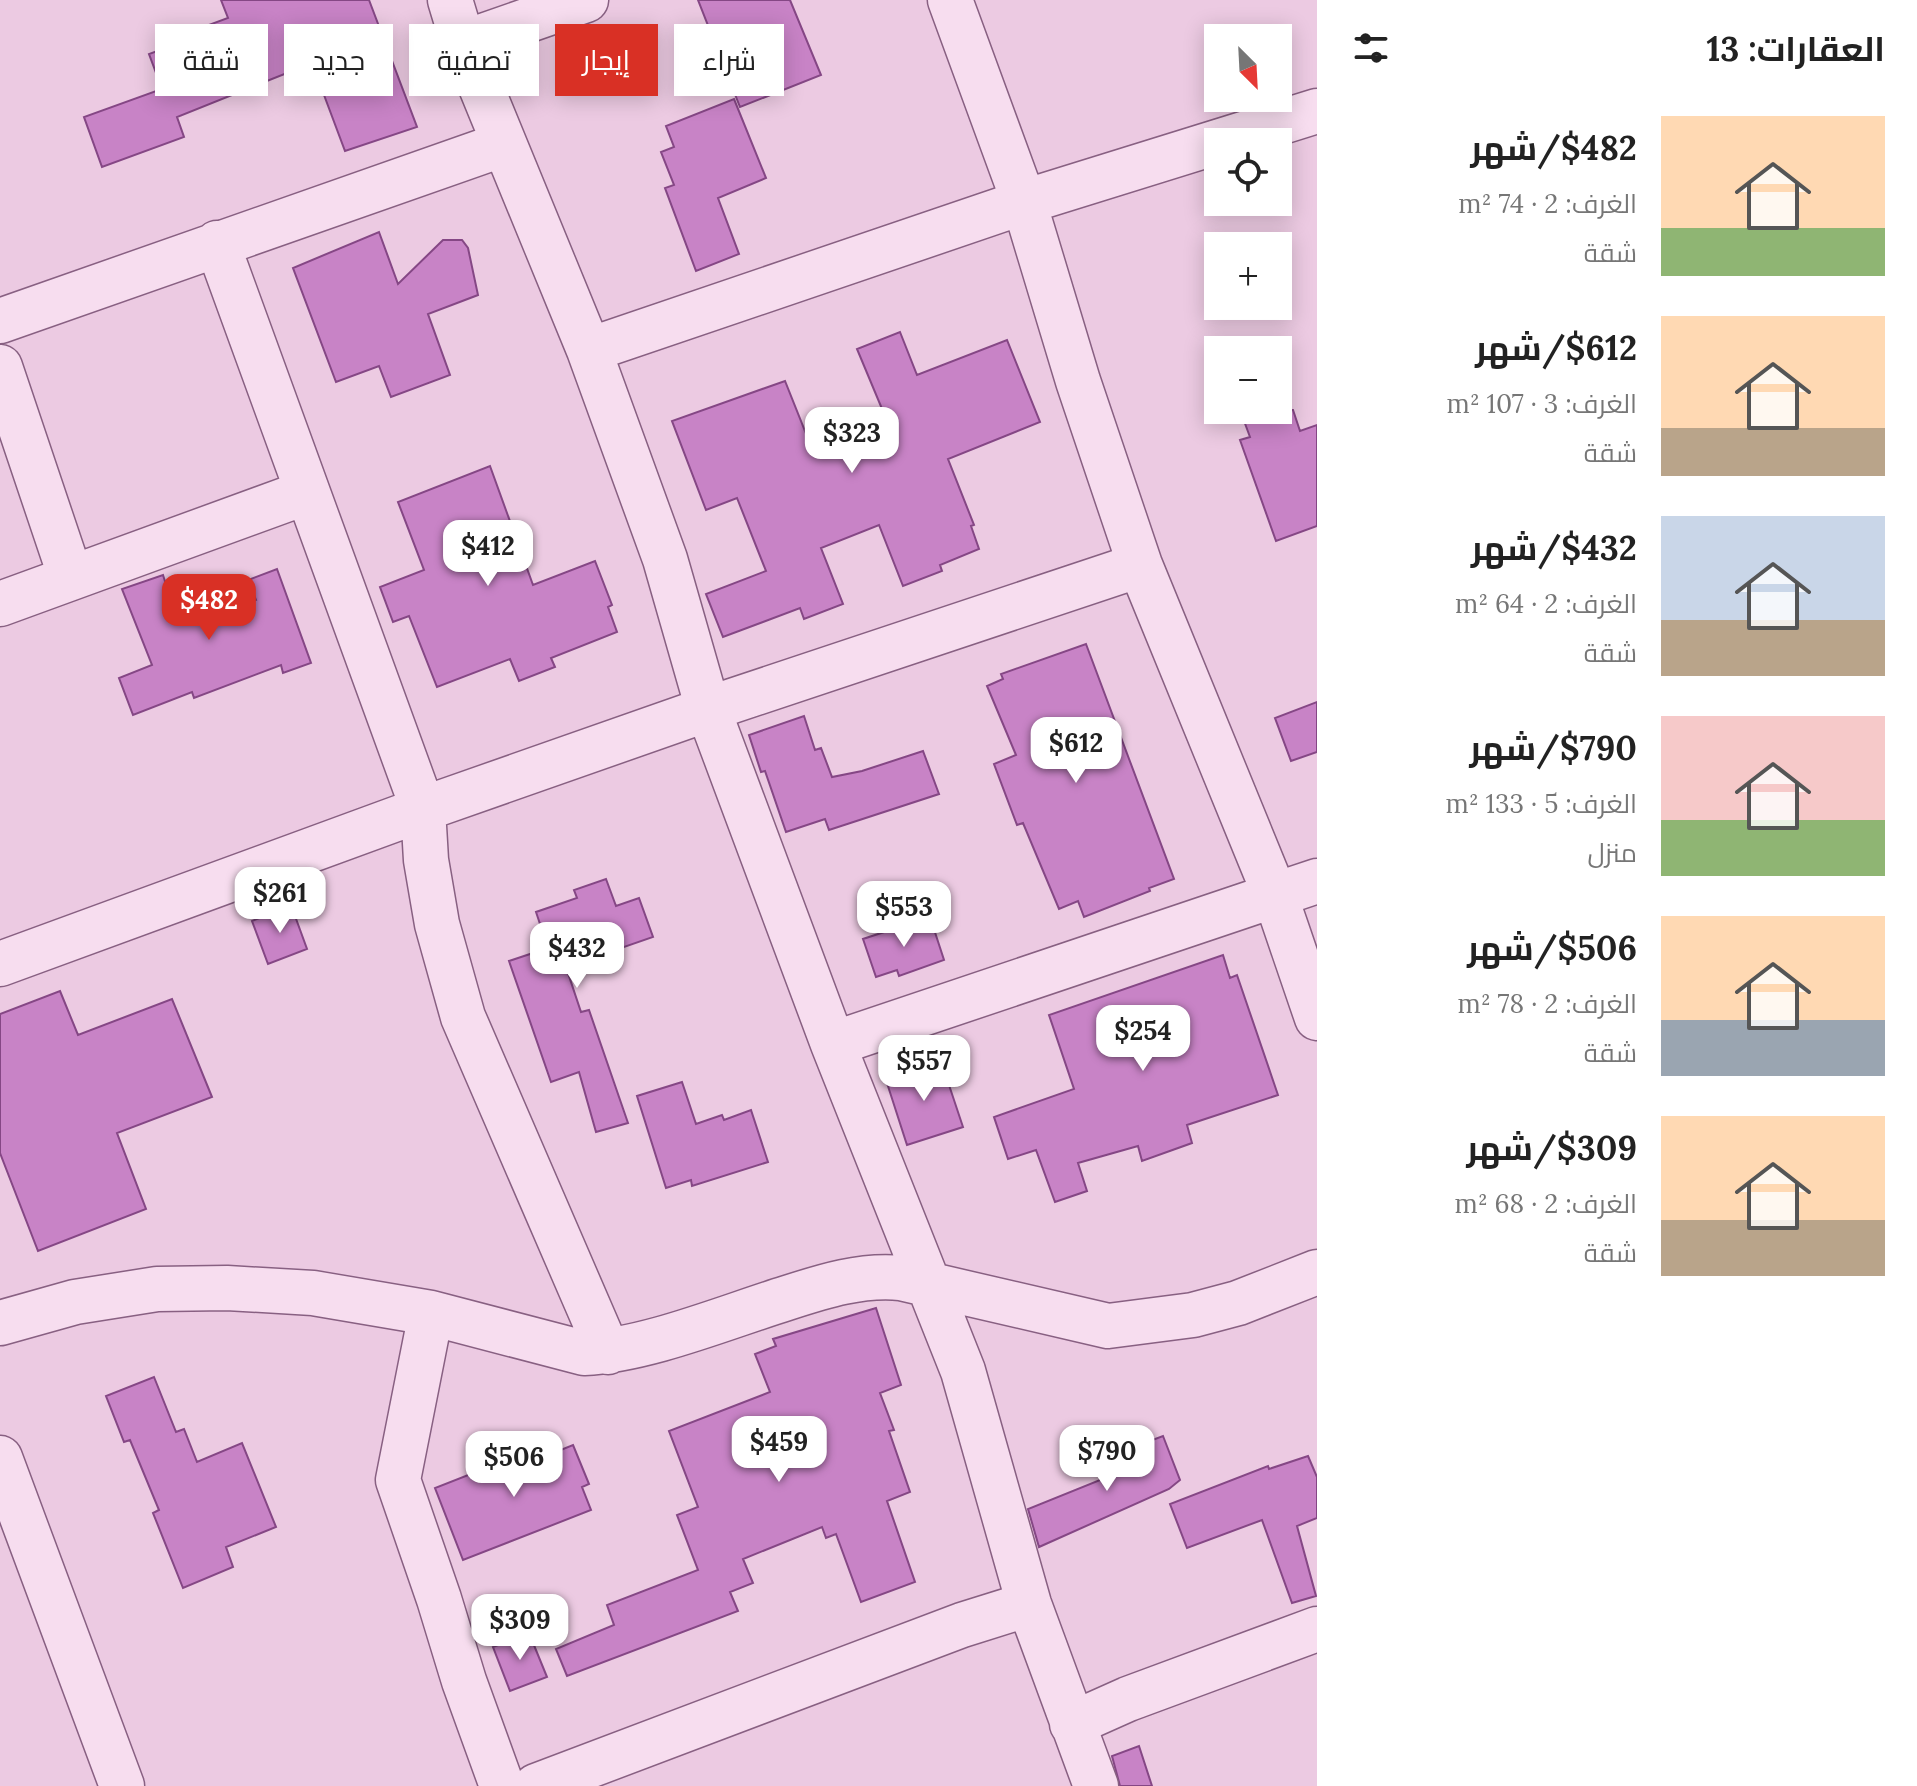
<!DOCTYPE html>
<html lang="ar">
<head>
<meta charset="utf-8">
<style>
	:root { --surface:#fff; --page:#f2f2f2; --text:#222; --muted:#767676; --accent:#d93025 }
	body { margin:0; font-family:Lora,Cairo,serif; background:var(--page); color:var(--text); direction:rtl; height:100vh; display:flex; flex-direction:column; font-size:30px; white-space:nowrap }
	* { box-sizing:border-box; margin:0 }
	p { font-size:26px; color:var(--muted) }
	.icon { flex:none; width:44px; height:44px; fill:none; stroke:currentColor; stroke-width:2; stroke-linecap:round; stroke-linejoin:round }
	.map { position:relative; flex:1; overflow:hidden; direction:ltr }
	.panel { display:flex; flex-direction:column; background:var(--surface); width:600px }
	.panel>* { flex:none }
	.top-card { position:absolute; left:24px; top:24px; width:760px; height:72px; direction:rtl; display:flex; gap:16px }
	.needle { width:52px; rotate:156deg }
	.fabs { position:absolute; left:1204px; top:24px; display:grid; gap:16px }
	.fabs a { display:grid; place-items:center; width:88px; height:88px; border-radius:0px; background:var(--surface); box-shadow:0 4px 20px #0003; font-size:40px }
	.price { position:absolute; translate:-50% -68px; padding:0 18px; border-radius:16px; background:#fff; color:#222; font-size:26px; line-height:52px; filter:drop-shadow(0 2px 4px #0008) }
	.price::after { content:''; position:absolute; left:50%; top:48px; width:24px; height:18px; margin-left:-12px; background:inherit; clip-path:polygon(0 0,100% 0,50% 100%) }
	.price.active { background:var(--accent); color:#fff }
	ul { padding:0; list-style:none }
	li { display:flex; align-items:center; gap:24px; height:200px; padding:0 32px }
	li span { display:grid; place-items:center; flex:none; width:224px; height:160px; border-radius:0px; color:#555 }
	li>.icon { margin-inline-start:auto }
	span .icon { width:96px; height:96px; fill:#fffc; stroke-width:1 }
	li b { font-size:34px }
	h2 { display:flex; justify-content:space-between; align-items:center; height:96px; padding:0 32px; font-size:34px }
	.pill { padding:0 28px; border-radius:0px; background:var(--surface); box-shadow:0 4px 20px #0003; font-size:28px; line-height:72px }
	.pill.active { background:var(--accent); color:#fff }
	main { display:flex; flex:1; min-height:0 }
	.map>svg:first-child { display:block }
	.building { fill:#c883c6; stroke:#854785; stroke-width:2 }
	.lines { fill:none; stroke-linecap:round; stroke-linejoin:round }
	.minor-casing { stroke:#886082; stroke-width:47 }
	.minor { stroke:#f7ddef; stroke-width:44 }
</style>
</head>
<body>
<main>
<section class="panel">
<h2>العقارات: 13<svg class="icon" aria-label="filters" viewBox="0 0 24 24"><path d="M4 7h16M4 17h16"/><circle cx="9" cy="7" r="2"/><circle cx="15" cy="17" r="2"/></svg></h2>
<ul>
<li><span style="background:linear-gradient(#ffd9b3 70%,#8fb573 0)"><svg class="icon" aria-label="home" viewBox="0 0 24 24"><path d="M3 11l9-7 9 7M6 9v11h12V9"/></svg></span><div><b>$482/شهر</b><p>الغرف: 2 · 74 m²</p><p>شقة</p></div></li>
<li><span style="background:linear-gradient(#ffd9b3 70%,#b9a48a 0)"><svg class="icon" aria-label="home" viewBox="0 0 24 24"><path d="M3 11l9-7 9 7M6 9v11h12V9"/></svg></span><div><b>$612/شهر</b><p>الغرف: 3 · 107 m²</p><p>شقة</p></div></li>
<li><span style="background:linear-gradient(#c9d6e8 65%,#b9a48a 0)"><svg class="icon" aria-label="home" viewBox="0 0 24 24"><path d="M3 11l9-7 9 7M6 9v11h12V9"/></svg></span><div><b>$432/شهر</b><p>الغرف: 2 · 64 m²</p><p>شقة</p></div></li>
<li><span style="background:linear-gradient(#f6c9c9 65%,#8fb573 0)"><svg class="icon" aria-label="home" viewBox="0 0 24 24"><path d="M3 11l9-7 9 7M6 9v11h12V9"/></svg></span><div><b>$790/شهر</b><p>الغرف: 5 · 133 m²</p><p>منزل</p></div></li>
<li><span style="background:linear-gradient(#ffd9b3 65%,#9aa5b1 0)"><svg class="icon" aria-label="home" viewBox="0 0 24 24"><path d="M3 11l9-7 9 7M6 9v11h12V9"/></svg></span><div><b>$506/شهر</b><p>الغرف: 2 · 78 m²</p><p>شقة</p></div></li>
<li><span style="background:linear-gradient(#ffd9b3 65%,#b9a48a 0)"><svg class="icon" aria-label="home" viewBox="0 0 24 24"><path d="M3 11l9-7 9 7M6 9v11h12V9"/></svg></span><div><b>$309/شهر</b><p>الغرف: 2 · 68 m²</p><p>شقة</p></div></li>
</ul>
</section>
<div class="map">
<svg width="1317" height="1786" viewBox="0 0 1317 1786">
	<rect width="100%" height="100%" fill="#eccae2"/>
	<path class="building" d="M221 0H369L417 127 345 151 312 63 177 117 184 137 102 167 84 117 162 89 149 54 209 32 206 26 228 18Z
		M698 0H790L821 75 740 107Z
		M734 99 766 178 718 198 739 254 696 271 665 188 674 185 661 152 674 147 666 126Z
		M379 232 398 284 443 240H462L468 248 478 295 428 314 450 375 391 397 379 366 336 382 293 268Z
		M900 332 917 375 1007 340 1040 422 948 459 974 525 971 526 979 549 940 565 942 571 903 586 879 525 821 548 843 604 804 619 800 608 723 637 706 594 766 571 737 498 706 510 672 421 785 381 807 436 809 435 813 444 885 416 857 349Z
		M1240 410H1293L1300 431 1317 425V526L1276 541 1240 440 1250 437Z
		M490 466 533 585 595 561 612 605 608 607 617 632 551 658 555 667 519 681 510 659 437 687 409 616 393 622 380 587 424 570 398 502Z
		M277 569 311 663 283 673 281 665 194 698 192 692 133 715 119 678 152 665 122 589 163 575 170 597 185 591 197 622 256 600 248 580Z
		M1086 644 1174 879 1149 888 1150 891 1084 917 1078 901 1059 909 1023 823 1017 825 994 764 1016 755 987 686 1003 679 1001 674Z
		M1317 702V752L1291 761 1275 718Z
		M804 716 815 750 821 748 832 777 862 771 923 751 939 794 829 830 825 819 786 832 765 771 761 772 749 735Z
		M606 879 616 906 639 898 653 937 566 967 581 1012 589 1010 628 1123 596 1132 579 1072 551 1082 509 961 548 948 536 912 577 898 574 890Z
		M291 905 307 949 268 964 252 921Z
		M930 917 944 960 899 976 897 970 876 977 863 939Z
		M1223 955 1230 978 1237 975 1278 1095 1187 1125 1192 1143 1142 1161 1138 1146 1078 1163 1087 1191 1055 1202 1036 1150 1008 1159 994 1117 1074 1089 1049 1015Z
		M60 991 78 1035 172 999 212 1097 117 1133 146 1209 38 1251 0 1153V1014Z
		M941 1061 963 1127 907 1145 886 1080Z
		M682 1082 696 1124 722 1115 724 1120 751 1110 768 1162 692 1186 691 1180 666 1188 637 1096Z
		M876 1308 901 1385 880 1393 894 1430 889 1431 910 1492 887 1501 915 1582 861 1602 836 1534 826 1538 822 1527 743 1559 753 1583 730 1592 738 1611 567 1676 556 1649 614 1625 607 1605 698 1570 677 1515 698 1507 669 1431 770 1392 755 1354 776 1346 773 1339Z
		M154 1377 176 1432 184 1429 197 1462 242 1443 276 1527 226 1547 233 1567 183 1588 153 1513 159 1510 130 1440 124 1442 106 1396Z
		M1163 1436 1180 1480 1169 1489 1039 1547 1028 1509 1130 1468 1123 1451Z
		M573 1445 589 1484 582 1487 591 1510 463 1560 435 1488 542 1446 546 1456Z
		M1308 1456 1317 1477V1518L1297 1526 1316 1596 1292 1603 1262 1520 1187 1548 1170 1504 1268 1466 1269 1469Z
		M529 1633 547 1677 510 1691 493 1647Z
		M1139 1746 1152 1786H1120L1112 1756Z"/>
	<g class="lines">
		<g class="minor-casing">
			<path id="minor" d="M450 0 463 43 589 350 665 559 708 709 833 1044 963 1371 1029 1604 1096 1786
				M950 0 1024 202 1078 381 1140 565 1275 895 1317 1018
				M463 43 586 0
				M217 243 423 809 426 860 437 924 463 1017 608 1352
				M0 321 504 144
				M589 350 1024 202 1317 111
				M0 367 71 578
				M0 604 307 492
				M0 964 423 809 708 709 1140 565
				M833 1044 1317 881
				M431 1313 398 1480 439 1599 464 1681 502 1786
				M0 1323 75 1302 157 1289 227 1288 313 1293 431 1313 584 1353C647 1350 726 1317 787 1298 824 1286 862 1274 901 1278L1108 1326 1193 1315 1238 1303 1317 1272
				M0 1458 122 1786
				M1072 1724 1128 1699 1317 1629
				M536 1786 962 1625 1029 1604"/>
		</g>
		<use href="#minor" class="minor"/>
	</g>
</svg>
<div class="fabs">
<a><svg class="needle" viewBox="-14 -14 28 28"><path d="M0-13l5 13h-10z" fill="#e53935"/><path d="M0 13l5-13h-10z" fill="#767676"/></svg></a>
<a><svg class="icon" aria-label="locate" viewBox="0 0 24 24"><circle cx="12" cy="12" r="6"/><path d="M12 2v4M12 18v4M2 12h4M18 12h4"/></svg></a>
<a>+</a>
<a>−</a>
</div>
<b class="price" style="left:852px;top:475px">$323</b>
<b class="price" style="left:488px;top:588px">$412</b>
<b class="price active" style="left:209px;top:642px">$482</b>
<b class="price" style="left:1076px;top:785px">$612</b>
<b class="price" style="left:280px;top:935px">$261</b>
<b class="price" style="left:904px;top:949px">$553</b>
<b class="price" style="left:577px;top:990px">$432</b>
<b class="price" style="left:1143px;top:1073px">$254</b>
<b class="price" style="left:924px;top:1103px">$557</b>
<b class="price" style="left:779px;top:1484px">$459</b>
<b class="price" style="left:1107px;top:1493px">$790</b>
<b class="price" style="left:514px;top:1499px">$506</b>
<b class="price" style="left:520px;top:1662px">$309</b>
<div class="top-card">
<a class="pill">شراء</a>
<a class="pill active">إيجار</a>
<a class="pill">تصفية</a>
<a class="pill">جديد</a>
<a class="pill">شقة</a>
</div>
</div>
</main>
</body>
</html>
